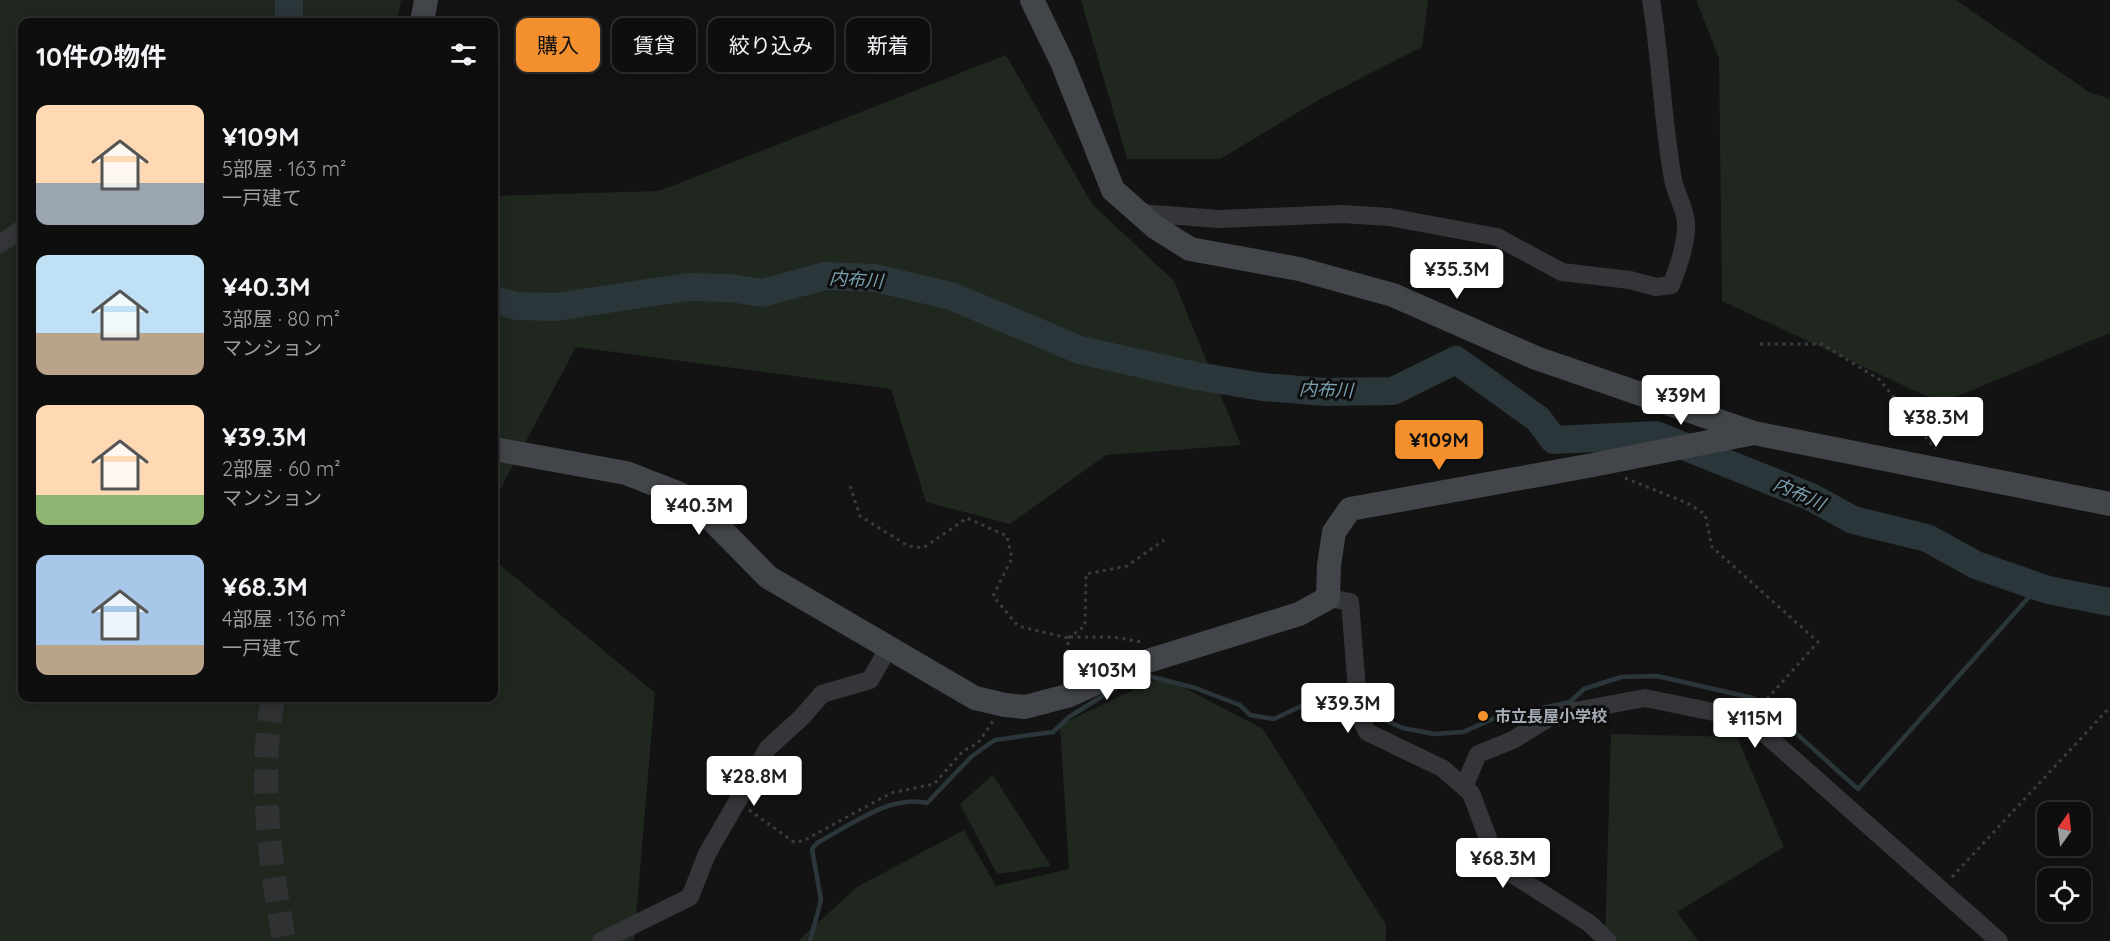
<!DOCTYPE html>
<html lang="ja">
<head>
<meta charset="utf-8">
<style>
	:root { --surface:#0e0e0f; --page:#1c1c1d; --text:#f1f3f6; --muted:#9b9c9e; --line:#2e2e2f; --accent:#f3902d }
	body { margin:0; font-family:Quicksand,"Noto Sans JP",sans-serif; background:var(--page); color:var(--text); height:100vh; display:flex; flex-direction:column; font-size:22px; white-space:nowrap }
	* { box-sizing:border-box; margin:0 }
	p { font-size:20px; color:var(--muted) }
	.icon { flex:none; width:33px; height:33px; fill:none; stroke:currentColor; stroke-width:2; stroke-linecap:round; stroke-linejoin:round }
	.map { position:relative; flex:1; overflow:hidden }
	.drawer { position:absolute; left:18px; top:18px; width:480px; height:684px; display:flex; flex-direction:column; background:var(--surface); border-radius:12px; box-shadow:0 3px 15px #0003,0 0 0 2px var(--line) }
	.drawer>* { flex:none }
	.guide { position:absolute; left:516px; top:18px; width:570px; height:54px; display:flex; gap:12px }
	.needle { width:39px; rotate:14deg }
	.fabs { position:absolute; left:2037px; top:802px; display:grid; gap:12px }
	.fabs a { display:grid; place-items:center; width:54px; height:54px; border-radius:12px; background:var(--surface); box-shadow:0 3px 15px #0003,0 0 0 2px var(--line); font-size:30px }
	.price { position:absolute; translate:-50% -51px; padding:0 14px; border-radius:6px; background:#fff; color:#222; font-size:20px; line-height:39px; filter:drop-shadow(0 2px 3px #0008) }
	.price::after { content:''; position:absolute; left:50%; top:36px; width:18px; height:14px; margin-left:-9px; background:inherit; clip-path:polygon(0 0,100% 0,50% 100%) }
	.price.active { background:var(--accent); color:#111 }
	ul { padding:0; list-style:none }
	li { display:flex; align-items:center; gap:18px; height:150px; padding:0 18px }
	li span { display:grid; place-items:center; flex:none; width:168px; height:120px; border-radius:12px; color:#555 }
	li>.icon { margin-inline-start:auto }
	span .icon { width:72px; height:72px; fill:#fffc; stroke-width:1 }
	li b { font-size:26px }
	h2 { display:flex; justify-content:space-between; align-items:center; height:72px; padding:0 18px; font-size:26px }
	.pill { padding:0 21px; border-radius:12px; background:var(--surface); box-shadow:0 3px 15px #0003,0 0 0 2px var(--line); font-size:21px; line-height:54px }
	.pill.active { background:var(--accent); color:#111 }
	.map>svg:first-child { display:block }
	.green { fill:#1f271f }
	.lines { fill:none; stroke-linecap:round; stroke-linejoin:round }
	.stream { stroke:#2b363a; stroke-width:4.5 }
	.river { stroke:#2b363a; stroke-width:28 }
	.secondary-tunnel { stroke:#303234; stroke-width:24; stroke-dasharray:24 12; stroke-linecap:butt }
	.path { stroke:#3a3d40; stroke-width:3; stroke-dasharray:3 4.5; stroke-linecap:butt }
	.street { stroke:#343639; stroke-width:18 }
	.secondary { stroke:#424549; stroke-width:24 }
	.poi-dot { fill:#f3902d; stroke:#0e0e0f; stroke-width:2 }
	.labels { text-anchor:middle; stroke-width:6; stroke-linejoin:round; paint-order:stroke }
	.poi-label { font-size:16px; font-weight:bold; fill:#a4acb5; stroke:#0e0e0f; text-anchor:start }
	.water-label { font-size:18px; font-style:italic; fill:#7aa0b1; stroke:#0e0e0f }
</style>
</head>
<body>
<div class="map">
<svg width="2110" height="941" viewBox="0 0 2110 941">
	<rect width="100%" height="100%" fill="#131314"/>
	<path class="green" d="M0 0H401L397 22H22V698H494V560L655 693 634 941H0Z
		M1081 0H1428L1422 47 1322 98 1220 159H1127Z
		M1696 0H1956L2089 92 2110 99V333L1941 403 1722 301 1719 58Z
		M1006 55 1092 204 1174 281 1241 445 1106 455 1010 524 926 502 891 389 576 347 494 501V196L659 191Z
		M1162 676 1263 729 1386 925V941H798L857 887 964 830 996 886 1069 869 1060 725Z
		M1611 734 1737 737 1784 847 1677 912 1698 941H1605Z
		M993 775 1051 866 997 874 960 804Z"/>
	<g class="lines">
		<path class="stream" d="M1363 711 1403 728 1434 734 1463 732 1495 718 1570 702 1584 689 1621 677 1657 676 1753 698 1770 710 1858 789 2038 587
			M810 941 821 900 812 849 817 843C849 826 890 794 927 803L972 756 995 740 1053 732 1069 717 1130 679 1149 676 1195 688 1240 705 1250 715 1274 719 1314 700 1342 702 1355 708"/>
		<path class="river" d="M289 0V22
			M494 300 517 306 556 307 687 287 730 288 762 293 825 276 875 278 951 296 1080 350 1196 376 1263 387 1326 392 1393 391 1456 360 1538 419 1554 440 1656 435 1811 497 1853 520 1927 538 1976 565 2048 590 2110 602"/>
		<path class="secondary-tunnel" d="M273 698C258 779 270 860 284 941"/>
		<path class="path" d="M1760 344H1822L1880 380 1935 449
			M1625 478 1687 503 1705 514 1712 547 1818 642 1760 707
			M850 486 860 516 908 546 923 548 967 518 1007 536 1012 558 993 596 1018 626 1068 638 1067 674
			M1070 637H1114L1141 642
			M1068 638 1085 626 1086 574 1127 566 1164 540
			M749 810 794 842 803 841 891 793 934 784 963 751 978 743 993 721
			M1952 877 2110 707"/>
		<path class="street" d="M1139 213 1219 219 1342 214 1389 217 1497 237 1562 272 1630 280 1656 287 1671 285C1678 269 1687 241 1686 223 1685 207 1675 193 1673 179 1662 119 1661 59 1651 0
			M0 244 22 229
			M1328 598 1350 602 1359 715 1367 732 1442 768 1471 793 1498 865 1589 923 1608 941
			M1464 787 1478 754 1513 740 1553 715 1645 698 1748 719 1999 941
			M601 941 690 897 707 854 768 748 802 717 822 694 870 680 888 649"/>
		<path class="secondary" d="M1032 0 1062 62 1113 190 1155 227 1190 249 1299 269 1393 295 1536 358 1754 433 2110 504
			M422 22 426 0
			M494 449 626 473 680 494 709 517 768 577 975 698 1005 705 1025 707 1067 696 1138 664 1299 614 1328 598 1329 565 1334 532 1350 509 1593 465 1754 433"/>
	</g>
	<circle class="poi-dot" cx="1483" cy="716" r="6"/>
	<g class="labels">
		<g class="poi-label">
			<text x="1495" y="722">市立長屋小学校</text>
		</g>
		<g class="water-label">
			<text transform="translate(856 280) rotate(4)" y="6">内布川</text>
			<text transform="translate(1326 390) rotate(2)" y="6">内布川</text>
			<text transform="translate(1799 494) rotate(24)" y="6">内布川</text>
		</g>
	</g>
</svg>
<div class="fabs">
<a><svg class="needle" viewBox="-14 -14 28 28"><path d="M0-13l5 13h-10z" fill="#e53935"/><path d="M0 13l5-13h-10z" fill="#9b9c9e"/></svg></a>
<a><svg class="icon" aria-label="locate" viewBox="0 0 24 24"><circle cx="12" cy="12" r="6"/><path d="M12 2v4M12 18v4M2 12h4M18 12h4"/></svg></a>
</div>
<b class="price" style="left:1457px;top:300px">¥35.3M</b>
<b class="price" style="left:1681px;top:426px">¥39M</b>
<b class="price" style="left:1936px;top:448px">¥38.3M</b>
<b class="price active" style="left:1439px;top:471px">¥109M</b>
<b class="price" style="left:699px;top:536px">¥40.3M</b>
<b class="price" style="left:1107px;top:701px">¥103M</b>
<b class="price" style="left:1348px;top:734px">¥39.3M</b>
<b class="price" style="left:1755px;top:749px">¥115M</b>
<b class="price" style="left:754px;top:807px">¥28.8M</b>
<b class="price" style="left:1503px;top:889px">¥68.3M</b>
<div class="guide">
<a class="pill active">購入</a>
<a class="pill">賃貸</a>
<a class="pill">絞り込み</a>
<a class="pill">新着</a>
</div>
<section class="drawer">
<h2>10件の物件<svg class="icon" aria-label="filters" viewBox="0 0 24 24"><path d="M4 7h16M4 17h16"/><circle cx="9" cy="7" r="2"/><circle cx="15" cy="17" r="2"/></svg></h2>
<ul>
<li><span style="background:linear-gradient(#ffd9b3 65%,#9aa5b1 0)"><svg class="icon" aria-label="home" viewBox="0 0 24 24"><path d="M3 11l9-7 9 7M6 9v11h12V9"/></svg></span><div><b>¥109M</b><p>5部屋 · 163 m²</p><p>一戸建て</p></div></li>
<li><span style="background:linear-gradient(#bfe0f5 65%,#b9a48a 0)"><svg class="icon" aria-label="home" viewBox="0 0 24 24"><path d="M3 11l9-7 9 7M6 9v11h12V9"/></svg></span><div><b>¥40.3M</b><p>3部屋 · 80 m²</p><p>マンション</p></div></li>
<li><span style="background:linear-gradient(#ffd9b3 75%,#8fb573 0)"><svg class="icon" aria-label="home" viewBox="0 0 24 24"><path d="M3 11l9-7 9 7M6 9v11h12V9"/></svg></span><div><b>¥39.3M</b><p>2部屋 · 60 m²</p><p>マンション</p></div></li>
<li><span style="background:linear-gradient(#a9c7e8 75%,#b9a48a 0)"><svg class="icon" aria-label="home" viewBox="0 0 24 24"><path d="M3 11l9-7 9 7M6 9v11h12V9"/></svg></span><div><b>¥68.3M</b><p>4部屋 · 136 m²</p><p>一戸建て</p></div></li>
</ul>
</section>
</div>
</body>
</html>
